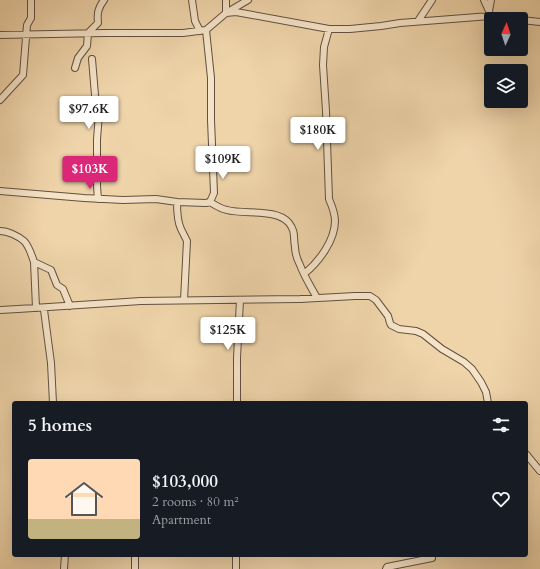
<!DOCTYPE html>
<html lang="en">
<head>
<meta charset="utf-8">
<style>
	:root { --surface:#171b24; --page:#242831; --text:#f1f3f6; --muted:#9ea1a6; --line:#363941; --accent:#db2777 }
	body { margin:0; font-family:Cardo,serif; background:var(--page); color:var(--text); height:100vh; display:flex; flex-direction:column; font-size:15px; white-space:nowrap }
	* { box-sizing:border-box; margin:0 }
	p { font-size:13px; color:var(--muted) }
	.icon { flex:none; width:22px; height:22px; fill:none; stroke:currentColor; stroke-width:2; stroke-linecap:round; stroke-linejoin:round }
	.map { position:relative; flex:1; overflow:hidden }
	.drawer { position:absolute; left:12px; top:401px; width:516px; height:156px; display:flex; flex-direction:column; background:var(--surface); border-radius:4px; box-shadow:0 4px 16px #0002 }
	.drawer>* { flex:none }
	.needle { width:26px; rotate:3deg }
	.tools { position:absolute; left:484px; top:12px; display:grid; gap:8px }
	.tools a { display:grid; place-items:center; width:44px; height:44px; border-radius:4px; background:var(--surface); box-shadow:0 4px 16px #0002; font-size:20px }
	.price { position:absolute; translate:-50% -34px; padding:0 9px; border-radius:4px; background:#fff; color:#222; font-size:13px; line-height:26px; filter:drop-shadow(0 1px 2px #0008) }
	.price::after { content:''; position:absolute; left:50%; top:24px; width:12px; height:9px; margin-left:-6px; background:inherit; clip-path:polygon(0 0,100% 0,50% 100%) }
	.price.current { background:var(--accent); color:#fff }
	ul { padding:0; list-style:none }
	li { display:flex; align-items:center; gap:12px; height:100px; padding:0 16px }
	li+li { border-top:1px solid var(--line) }
	li span { display:grid; place-items:center; flex:none; width:112px; height:80px; border-radius:4px; color:#555 }
	li>.icon { margin-inline-start:auto }
	span .icon { width:48px; height:48px; fill:#fffc; stroke-width:1 }
	li b { font-size:17px }
	h2 { display:flex; justify-content:space-between; align-items:center; height:48px; padding:0 16px; font-size:17px }
	.map>svg:first-child { display:block }
	.lines { fill:none; stroke-linecap:round; stroke-linejoin:round }
	.street-casing { stroke:#605140; stroke-width:8 }
	.street { stroke:#f5e3c8; stroke-width:6 }
</style>
</head>
<body>
<div class="map">
<svg width="540" height="569" viewBox="0 0 540 569">
	<rect width="100%" height="100%" fill="#efd4aa"/>
	<filter id="stains"><feTurbulence type="fractalNoise" baseFrequency=".005" numOctaves="4"/><feColorMatrix values="0 0 0 0 .2 0 0 0 0 .09 0 0 0 0 .02 0 0 0 .5 -.17"/></filter>
	<radialGradient id="worn" r=".72"><stop offset=".6" stop-color="#630" stop-opacity="0"/><stop offset="1" stop-color="#630" stop-opacity=".3"/></radialGradient>
	<g class="lines">
		<g class="street-casing">
			<path id="street" d="M192 0 195 21 200 31
				M484 0 489 11
				M226 13 236 12 329 29H350L381 26 400 23 490 16 513 19
				M226 13V0
				M490 16 489 11 491 0
				M521 20 540 22
				M418 21 432 0
				M0 35 104 33H183L206 30 226 13 248 0
				M92 59 95 95 99 114 97 139V186L98 199
				M75 68 78 58 87 46 88 33 98 23C97 13 98 8 104 0
				M0 100 23 75 27 25 31 18V0
				M0 191 84 198 123 200 156 199 177 202
				M210 202C215 205 221 209 227 210 244 215 277 208 289 223 296 232 293 237 295 247 295 253 297 259 300 265 304 276 311 287 317 298
				M0 231C8 231 18 236 24 241 29 246 32 256 34 262L51 270 57 285 63 289 70 306
				M34 262 36 308
				M304 274C319 262 335 240 335 221 335 213 332 206 329 199L326 111 323 65 324 47 329 29
				M184 300 187 241C185 237 183 233 181 229 177 221 177 211 177 202L206 203 210 202 214 193 211 120V78L206 30
				M0 310 18 309 141 301 300 299 355 296H370L376 300 388 316 390 323 391 325 399 329 416 331 423 334 442 349 464 362 472 369 481 382 486 392 488 403
				M44 310 51 363 53 403
				M237 403V358L240 300
				M526 454 540 471
				M64 569 65 555
				M135 569V555
				M236 569V555
				M386 569 387 567 432 558 429 555"/>
		</g>
		<use href="#street" class="street"/>
	</g>
	<rect width="100%" height="100%" filter="url(#stains)"/>
	<rect width="100%" height="100%" fill="url(#worn)"/>
</svg>
<div class="tools">
<a><svg class="needle" viewBox="-14 -14 28 28"><path d="M0-13l5 13h-10z" fill="#e53935"/><path d="M0 13l5-13h-10z" fill="#9ea1a6"/></svg></a>
<a><svg class="icon" aria-label="layers" viewBox="0 0 24 24"><path d="M12 4l9 5-9 5-9-5zM3 14l9 5 9-5"/></svg></a>
</div>
<b class="price" style="left:89px;top:130px">$97.6K</b>
<b class="price" style="left:318px;top:151px">$180K</b>
<b class="price" style="left:223px;top:180px">$109K</b>
<b class="price current" style="left:90px;top:190px">$103K</b>
<b class="price" style="left:228px;top:351px">$125K</b>
<section class="drawer">
<h2>5 homes<svg class="icon" aria-label="filters" viewBox="0 0 24 24"><path d="M4 7h16M4 17h16"/><circle cx="9" cy="7" r="2"/><circle cx="15" cy="17" r="2"/></svg></h2>
<ul>
<li><span style="background:linear-gradient(#ffd9b3 75%,#c2b280 0)"><svg class="icon" aria-label="home" viewBox="0 0 24 24"><path d="M3 11l9-7 9 7M6 9v11h12V9"/></svg></span><div><b>$103,000</b><p>2 rooms · 80 m²</p><p>Apartment</p></div><svg class="icon" aria-label="heart" viewBox="0 0 24 24"><path d="M12 20l-8-8c-3-5 5-10 8-4 3-6 11-1 8 4z"/></svg></li>
</ul>
</section>
</div>
</body>
</html>
